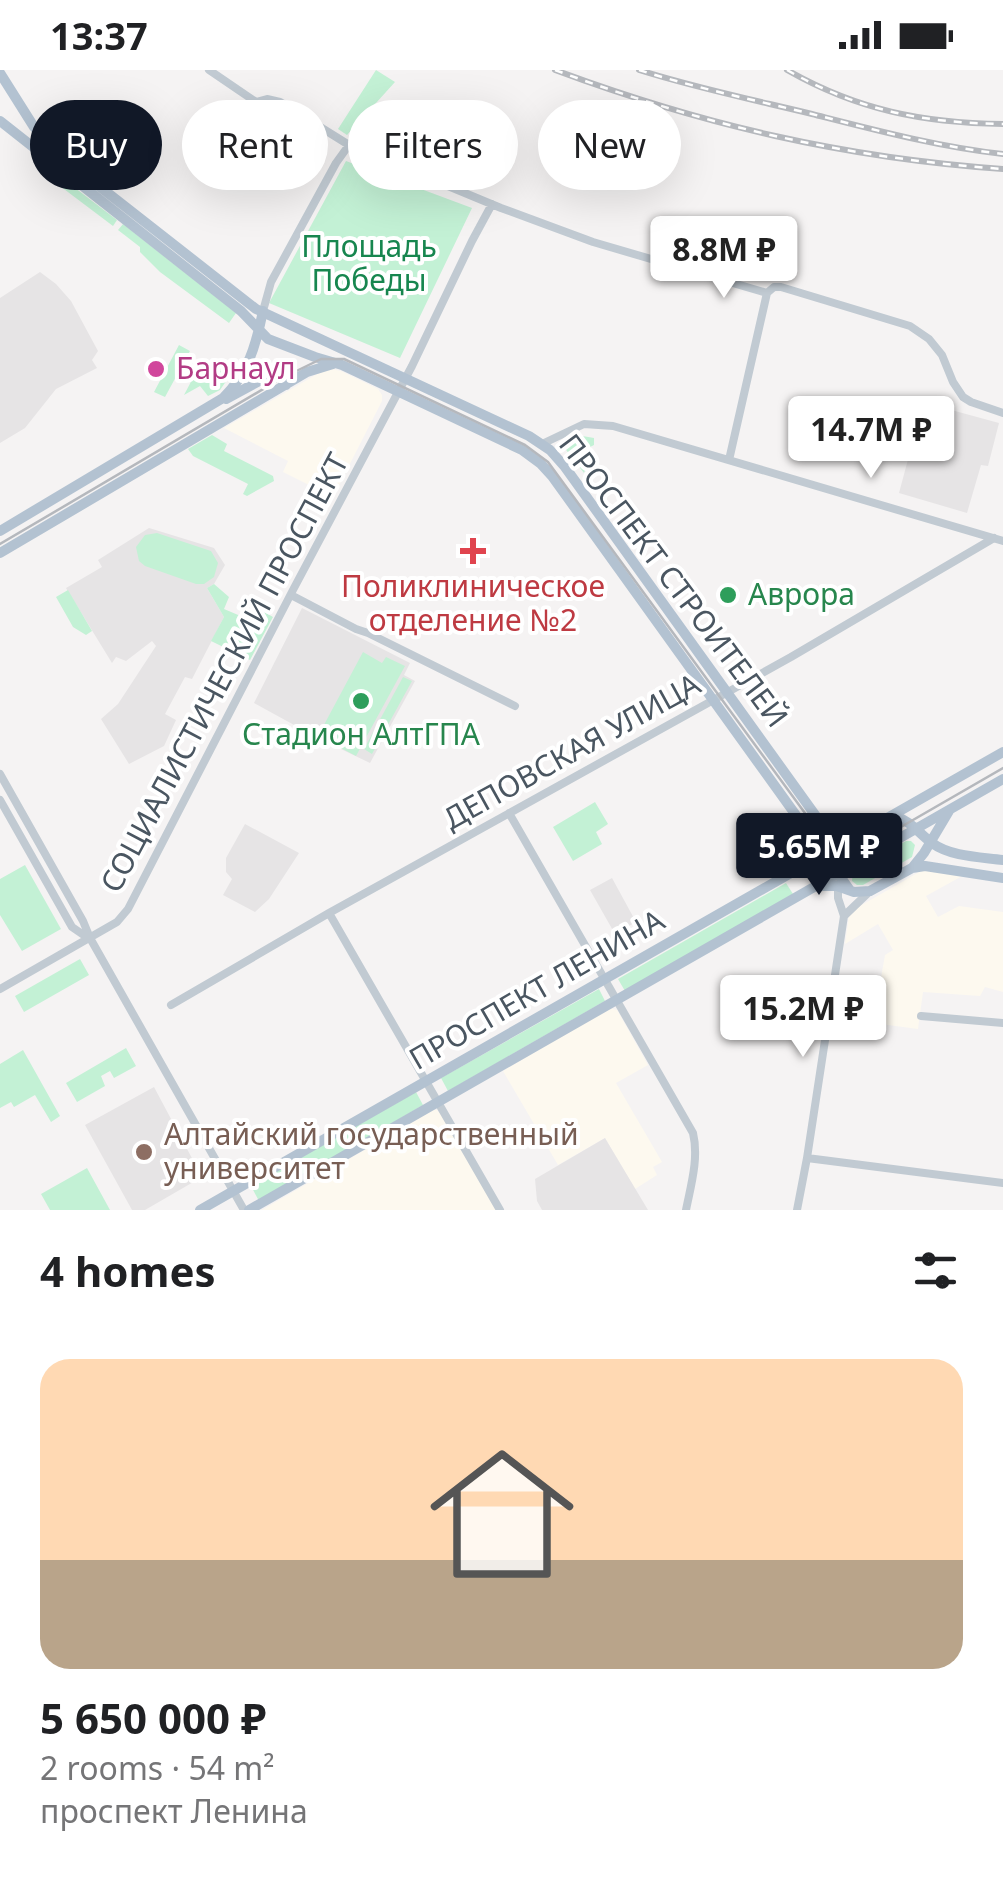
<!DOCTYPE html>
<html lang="en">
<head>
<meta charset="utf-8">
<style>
	:root { --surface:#fff; --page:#f2f2f2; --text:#202124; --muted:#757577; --line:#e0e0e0; --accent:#111827 }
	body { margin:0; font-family:"Noto Sans",sans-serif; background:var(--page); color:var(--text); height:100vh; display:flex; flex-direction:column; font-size:38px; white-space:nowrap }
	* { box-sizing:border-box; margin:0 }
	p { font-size:32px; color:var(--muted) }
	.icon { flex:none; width:55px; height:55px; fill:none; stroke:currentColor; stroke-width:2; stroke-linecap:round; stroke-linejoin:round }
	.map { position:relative; height:1140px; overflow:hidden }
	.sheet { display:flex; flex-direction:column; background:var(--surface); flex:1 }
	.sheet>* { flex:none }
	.top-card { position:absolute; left:30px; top:30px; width:945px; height:90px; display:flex; gap:20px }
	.price { position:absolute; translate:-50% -85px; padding:0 22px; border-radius:10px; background:#fff; color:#222; font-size:32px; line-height:65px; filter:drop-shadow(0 2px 5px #0008) }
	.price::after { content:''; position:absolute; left:50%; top:60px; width:30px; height:22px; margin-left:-15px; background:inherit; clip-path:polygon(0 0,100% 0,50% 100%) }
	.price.current { background:var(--accent); color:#fff }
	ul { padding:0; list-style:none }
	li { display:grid; align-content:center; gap:20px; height:530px; padding:0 40px }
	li+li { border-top:2px solid var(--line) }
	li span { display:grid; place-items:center; height:310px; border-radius:30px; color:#555 }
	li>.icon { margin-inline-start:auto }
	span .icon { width:180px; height:180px; fill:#fffc; stroke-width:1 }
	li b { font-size:42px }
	h2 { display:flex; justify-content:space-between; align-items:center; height:120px; padding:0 40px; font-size:42px }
	.pill { padding:0 35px; border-radius:45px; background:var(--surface); box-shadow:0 10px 40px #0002; font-size:35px; line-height:90px }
	.pill.current { background:var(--accent); color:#fff }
	.status { display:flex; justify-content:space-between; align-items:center; height:70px; padding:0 50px; background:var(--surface); direction:ltr }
	.status svg { height:28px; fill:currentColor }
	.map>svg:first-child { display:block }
	.commercial { fill:#fdf9ef }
	.education { fill:#e6e4e5 }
	.green { fill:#c3f1d5 }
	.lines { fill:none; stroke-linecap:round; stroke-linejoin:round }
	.minor { stroke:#c1cad2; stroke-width:8 }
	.major { stroke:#b3c2d1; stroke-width:10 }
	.tram { stroke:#b5b8bd; stroke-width:2.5 }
	.rail-casing { stroke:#b5b8bd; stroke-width:6 }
	.rail { stroke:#fff; stroke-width:2.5; stroke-dasharray:8; stroke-linecap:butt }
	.hotel-dot { fill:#d1479c; stroke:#fff; stroke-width:4 }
	.health-dot { fill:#e0444e; stroke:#fff; stroke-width:4 }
	.leisure-dot { fill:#2e9e5b; stroke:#fff; stroke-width:4 }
	.education-dot { fill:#8d6e63; stroke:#fff; stroke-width:4 }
	.labels { text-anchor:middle; stroke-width:8; stroke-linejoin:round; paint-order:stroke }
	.park-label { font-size:30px; fill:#17864f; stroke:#fff }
	.hotel-label { font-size:30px; fill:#b23c85; stroke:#fff; text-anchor:start }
	.street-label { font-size:30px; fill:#4a5661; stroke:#fff }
	.health-label { font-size:30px; fill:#be3a42; stroke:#fff }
	.leisure-label { font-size:30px; fill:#27864d; stroke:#fff; text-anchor:start }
	.education-label { font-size:30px; fill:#785e54; stroke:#fff; text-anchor:start }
</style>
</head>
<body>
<div class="status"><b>13:37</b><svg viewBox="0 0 49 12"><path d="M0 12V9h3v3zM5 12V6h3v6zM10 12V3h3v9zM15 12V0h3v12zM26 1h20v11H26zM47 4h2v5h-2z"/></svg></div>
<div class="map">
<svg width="1003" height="1140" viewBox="0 0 1003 1140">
	<rect width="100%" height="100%" fill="#f5f3f3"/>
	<path class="commercial" d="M331 299 341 301 378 319 382 325V331L333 427 283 402 288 391 224 358 319 303Z
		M929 800 964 805 926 826 938 847 959 836 1003 842V922L985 917 980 926 923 922 918 959 873 953 885 885 893 880 878 854 845 874 849 845 853 840 921 801Z
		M609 938 617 940 648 995 616 1013 662 1092 653 1097 657 1105 635 1119 605 1068 558 1095 503 1001Z
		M433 1040H437L440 1043 496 1140H262Z"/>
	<path class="education" d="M40 202 56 214 71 231 98 281 92 290 97 298 56 319 25 358 0 373V228Z
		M944 338 999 353 988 396 981 395 967 443 899 423 910 382 931 388Z
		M149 458 214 478 225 495 214 514 207 518 224 547 192 609 185 607 165 644 176 650 164 676 129 694 101 649 118 634 156 576 152 571 126 591 116 587 112 593 66 518 102 497 98 490Z
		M302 538 410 593 404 605 415 611 370 693 316 667 254 633Z
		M245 754 299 783 269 829 255 842 223 825 232 809 226 802V788Z
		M612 808 636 852 615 864 590 820Z
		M154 1017 202 1107 145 1140H132L85 1055Z
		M605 1068 648 1140H542L537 1131 535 1109Z"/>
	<path class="green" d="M376 0 395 12 347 65 338 59Z
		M397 31 482 71V84L470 112 363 70Z
		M346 91 472 138 400 288 269 233Z
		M49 98 117 150 113 156 44 104Z
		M123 154 236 243 229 253 160 202 140 182V177L118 160Z
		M179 275 190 281 165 327 154 322Z
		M203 289 229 307 220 320 208 326 200 316 184 325Z
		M571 364 594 368V375L582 381 589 389 584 403 560 372Z
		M212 365 227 374 224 381 273 406 274 411 247 426 243 424 248 414 193 386 188 379Z
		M157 463 211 481 218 493 214 507 204 514H196L145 496 139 491 136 477 145 465Z
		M214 514 229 527 224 539 250 550 257 538 273 547 250 590 211 571 224 547 207 518Z
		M68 520 92 561 86 565 73 557 56 527Z
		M363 582 382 593 386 587 405 596 356 686 318 666Z
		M403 607 412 611 372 684 364 679Z
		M595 732 608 754 596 762 602 774 573 791 553 757Z
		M906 771H911L915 775 912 787 863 815H857L852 811 853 801Z
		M25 795 61 859 22 881 0 845V809Z
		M786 813 793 824 625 921 618 909Z
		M80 889 89 905 24 942 15 926Z
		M599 919 605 931 448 1021 441 1008Z
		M126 978 136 996 114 1008 110 1001 101 1006 105 1016 77 1032 66 1013Z
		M23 980 60 1046 51 1052 35 1025 14 1037 11 1032 0 1038V994Z
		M416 1022 423 1035 259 1131 251 1116Z
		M87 1098 110 1140H50L41 1124Z"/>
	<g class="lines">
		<path class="minor" d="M209 0 256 32 267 29 280 32 349 75 501 138 593 172 767 223 774 217H781L910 256 929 269 942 285 953 312 963 327 971 332 1003 343
			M263 241 271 212 336 93 349 75
			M542 374 584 354 613 356 1003 471
			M729 390 767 223
			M291 525 356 559 368 563 515 636
			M0 704 83 851 90 868 244 1140
			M0 730 72 857 88 868
			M509 743 693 1063C699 1088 691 1115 686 1140
			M329 843 500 1140
			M844 846 869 822
			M0 919 117 852 128 839 294 518 412 296 472 171 492 134
			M171 935 329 843 791 587 994 468
			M921 946 1003 953
			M807 1088 1003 1113
			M797 1140 807 1088 844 846 838 828V812"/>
		<path class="major" d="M0 3 34 57 58 84 256 239 529 366 550 380 565 397 818 749C826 759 833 771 847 771
			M0 51 241 241 268 269 315 287 342 295 522 380 541 394 552 406 849 819
			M226 329 276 302 286 315
			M0 461 223 328C248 304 256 275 263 241
			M0 483 307 302 333 294
			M893 745C914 753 916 761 932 773 951 787 981 787 1003 790
			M912 798 925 796 1003 808
			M820 816H837L854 822 870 821 912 798 924 783 949 741
			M200 1140 1003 682
			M249 1140 1003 709"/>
		<path class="tram" d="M0 474 282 308 321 289H344L525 375 548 392 832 780 846 784 861 780 1003 698"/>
		<g class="rail-casing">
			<path id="rail" d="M555 0C703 55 845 88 1003 99
				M639 0C696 18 754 30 812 44 875 60 939 77 1003 84
				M787 0C857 40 923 53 1003 54"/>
		</g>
		<use href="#rail" class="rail"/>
	</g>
	<circle class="hotel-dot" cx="156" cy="299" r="10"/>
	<path class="health-dot" d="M468 466h10v10h10v10h-10v10h-10v-10h-10v-10h10z"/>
	<g class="leisure-dot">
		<circle cx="728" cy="525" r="10"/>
		<circle cx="361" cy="631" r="10"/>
	</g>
	<circle class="education-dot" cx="144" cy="1082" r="10"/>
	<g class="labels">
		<g class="park-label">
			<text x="369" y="187">Площадь<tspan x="369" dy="34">Победы</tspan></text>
		</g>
		<g class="hotel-label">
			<text x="176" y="309">Барнаул</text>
		</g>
		<g class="street-label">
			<text transform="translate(673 511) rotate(53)" y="10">ПРОСПЕКТ СТРОИТЕЛЕЙ</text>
			<text transform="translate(225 603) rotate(-62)" y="10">СОЦИАЛИСТИЧЕСКИЙ ПРОСПЕКТ</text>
			<text transform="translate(572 682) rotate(-29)" y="10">ДЕПОВСКАЯ УЛИЦА</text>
			<text transform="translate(537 920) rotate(-30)" y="10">ПРОСПЕКТ ЛЕНИНА</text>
		</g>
		<g class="health-label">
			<text x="473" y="527">Поликлиническое<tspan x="473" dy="34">отделение №2</tspan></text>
		</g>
		<g class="leisure-label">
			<text x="748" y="535">Аврора</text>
			<text x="361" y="675" text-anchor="middle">Стадион АлтГПА</text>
		</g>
		<g class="education-label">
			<text x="164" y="1075">Алтайский государственный<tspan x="164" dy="34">университет</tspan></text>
		</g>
	</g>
</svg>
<b class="price" style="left:724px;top:231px">8.8M ₽</b>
<b class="price" style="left:871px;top:411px">14.7M ₽</b>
<b class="price current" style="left:819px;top:828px">5.65M ₽</b>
<b class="price" style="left:803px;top:990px">15.2M ₽</b>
<div class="top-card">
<a class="pill current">Buy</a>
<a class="pill">Rent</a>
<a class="pill">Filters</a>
<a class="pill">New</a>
</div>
</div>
<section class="sheet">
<h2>4 homes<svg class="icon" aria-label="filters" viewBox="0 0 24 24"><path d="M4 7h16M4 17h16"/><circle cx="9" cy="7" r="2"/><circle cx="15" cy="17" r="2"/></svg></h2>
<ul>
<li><span style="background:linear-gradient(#ffd9b3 65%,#b9a48a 0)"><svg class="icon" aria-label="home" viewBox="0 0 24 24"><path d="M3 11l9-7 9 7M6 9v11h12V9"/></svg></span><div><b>5 650 000 ₽</b><p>2 rooms · 54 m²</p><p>проспект Ленина</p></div></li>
</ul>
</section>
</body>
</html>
